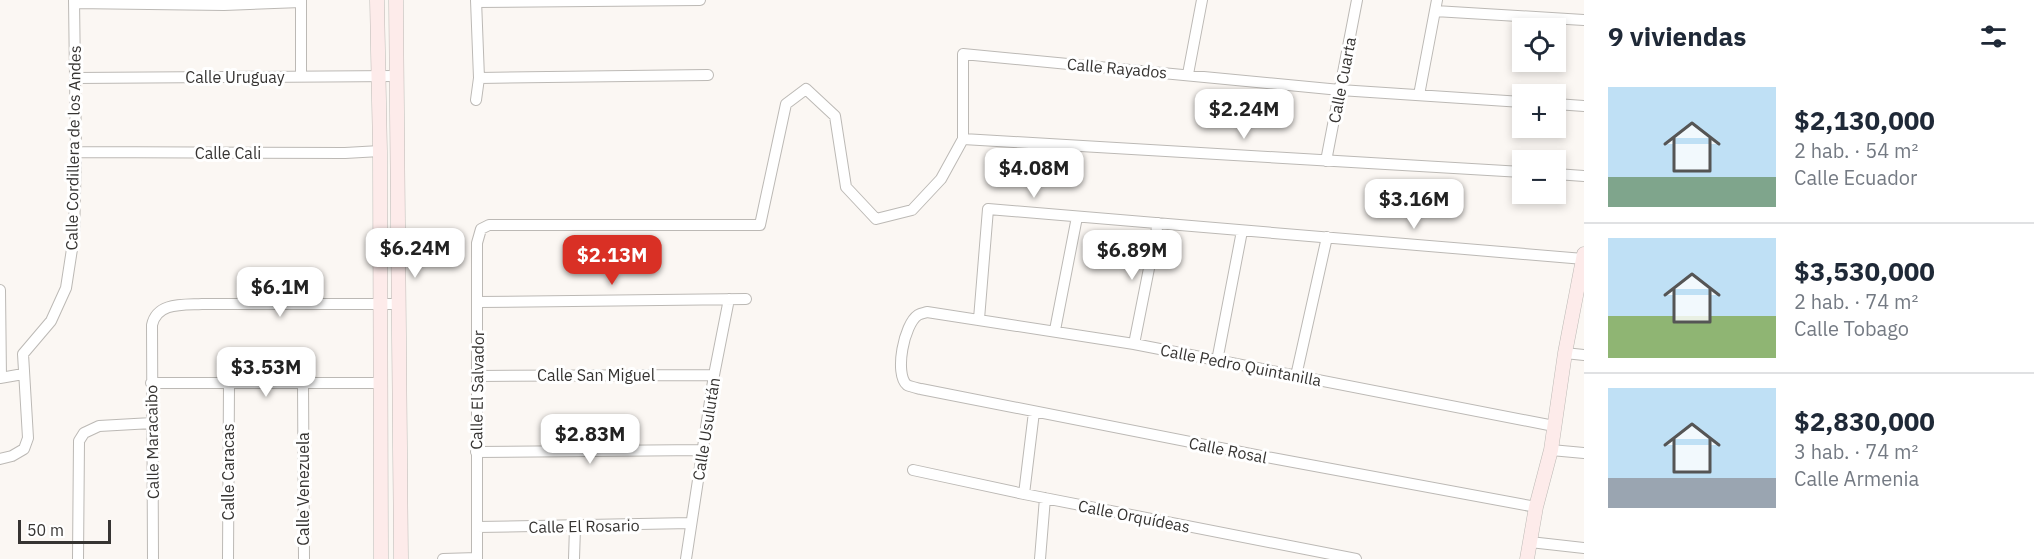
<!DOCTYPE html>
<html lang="es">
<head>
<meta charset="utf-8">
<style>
	:root { --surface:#fff; --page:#f2f2f3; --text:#1f2937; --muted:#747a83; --line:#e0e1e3; --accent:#d93025 }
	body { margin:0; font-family:"IBM Plex Sans",sans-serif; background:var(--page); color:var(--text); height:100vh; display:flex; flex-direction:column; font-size:22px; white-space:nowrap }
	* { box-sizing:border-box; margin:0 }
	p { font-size:20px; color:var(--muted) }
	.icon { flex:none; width:33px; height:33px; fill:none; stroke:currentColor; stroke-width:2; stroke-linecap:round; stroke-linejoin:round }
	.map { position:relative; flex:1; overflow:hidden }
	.sheet { display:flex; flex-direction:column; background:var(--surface); width:450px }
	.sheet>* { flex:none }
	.fabs { position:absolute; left:1512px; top:18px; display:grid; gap:12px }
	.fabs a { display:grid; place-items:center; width:54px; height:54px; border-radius:0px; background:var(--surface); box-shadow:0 3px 9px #0003; font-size:30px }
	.scale { position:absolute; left:18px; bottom:15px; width:93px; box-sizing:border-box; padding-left:6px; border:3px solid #363432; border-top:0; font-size:16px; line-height:21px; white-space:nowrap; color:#363432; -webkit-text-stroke:4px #fff; paint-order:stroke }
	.price { position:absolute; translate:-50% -51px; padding:0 14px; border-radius:12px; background:#fff; color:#222; font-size:20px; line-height:39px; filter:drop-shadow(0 2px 3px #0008) }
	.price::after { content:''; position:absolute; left:50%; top:36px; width:18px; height:14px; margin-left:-9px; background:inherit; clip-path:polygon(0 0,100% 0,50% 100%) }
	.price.active { background:var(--accent); color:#fff }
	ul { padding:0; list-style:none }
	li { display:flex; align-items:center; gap:18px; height:150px; padding:0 24px }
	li+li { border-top:2px solid var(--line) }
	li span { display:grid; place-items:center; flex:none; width:168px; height:120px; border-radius:0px; color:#555 }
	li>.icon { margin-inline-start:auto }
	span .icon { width:72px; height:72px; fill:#fffc; stroke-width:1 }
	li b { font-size:26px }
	h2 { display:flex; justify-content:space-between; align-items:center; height:72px; padding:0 24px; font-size:26px }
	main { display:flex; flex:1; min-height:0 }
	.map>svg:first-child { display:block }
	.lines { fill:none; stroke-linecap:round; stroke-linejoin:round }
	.street-casing { stroke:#bcb9b5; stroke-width:12 }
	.secondary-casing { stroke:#bcb9b5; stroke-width:15 }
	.street { stroke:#fff; stroke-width:10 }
	.secondary { stroke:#fdebea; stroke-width:14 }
	.labels { text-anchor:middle; stroke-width:6; stroke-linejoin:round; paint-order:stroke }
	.street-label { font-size:16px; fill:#363432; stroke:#fff }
</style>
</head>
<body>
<main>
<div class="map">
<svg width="1584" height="559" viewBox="0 0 1584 559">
	<rect width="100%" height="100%" fill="#fbf7f3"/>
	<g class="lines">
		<g class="street-casing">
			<path id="street" d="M301 0V77
				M476 2 700 0
				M74 3 224 5 301 2
				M1435 11 1584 20
				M1188 74 1202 0
				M75 78 396 76
				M479 78 708 75
				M1419 95 1437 0
				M476 100 479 78 476 0
				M1556 104 1584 106
				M963 139 1522 172
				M76 152 345 153 380 151
				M1326 161 1357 0
				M1556 174 1584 176
				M0 290 1 378
				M478 302 746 299
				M979 319 988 209 1584 259
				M1055 330 1077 217
				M1134 344 1158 223
				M1565 353 1584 355
				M23 354 51 321 66 288 74 236 76 152 74 0
				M1217 361 1242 231
				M478 376 714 375
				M1296 376 1327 237
				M0 378 23 374
				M151 383H381
				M303 383 304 559
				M1551 450 1584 453
				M476 452 704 450
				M0 459 12 456 24 449 28 438 23 354
				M913 470 1024 494 1356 559
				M1024 494 1034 412
				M1536 507 1272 458 921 389C917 388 911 387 907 385 894 374 904 324 918 315 921 313 924 313 927 312L1134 344 1554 426
				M477 527 691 523
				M1530 542 1584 548
				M78 559 79 441 84 433 99 426 152 423
				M153 559 152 325C157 302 183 305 202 304H399
				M228 559 229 384
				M443 559 477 558
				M477 559V243L481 229 489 225H760L786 104 806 89 835 116 846 187 876 219 912 210 941 179 963 139V54L1340 90 1522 102
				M574 559 575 527
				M686 559 714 375 729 299
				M1040 559 1045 498"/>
		</g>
		<g class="secondary-casing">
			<path id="secondary" d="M377 0 380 151 381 559
				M396 0 401 559
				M1527 559 1536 507 1551 450 1565 353 1584 254"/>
		</g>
		<use href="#street" class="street"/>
		<use href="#secondary" class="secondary"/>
	</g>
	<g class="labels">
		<g class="street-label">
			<text transform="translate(1117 68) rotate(5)" y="6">Calle Rayados</text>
			<text x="235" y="83">Calle Uruguay</text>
			<text transform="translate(1342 80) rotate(-79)" y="6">Calle Cuarta</text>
			<text transform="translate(73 148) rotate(-89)" y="6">Calle Cordillera de los Andes</text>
			<text x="228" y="159">Calle Cali</text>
			<text transform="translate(1241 365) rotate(11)" y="6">Calle Pedro Quintanilla</text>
			<text x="596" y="381">Calle San Miguel</text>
			<text transform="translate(477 390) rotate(-89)" y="6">Calle El Salvador</text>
			<text transform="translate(706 429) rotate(-81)" y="6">Calle Usulután</text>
			<text transform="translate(152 442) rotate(-91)" y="6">Calle Maracaibo</text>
			<text transform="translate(1228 450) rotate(11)" y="6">Calle Rosal</text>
			<text transform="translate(228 472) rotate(-90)" y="6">Calle Caracas</text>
			<text transform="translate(303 489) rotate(-90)" y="6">Calle Venezuela</text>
			<text transform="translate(1134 516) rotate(11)" y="6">Calle Orquídeas</text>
			<text transform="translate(584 526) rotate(-1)" y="6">Calle El Rosario</text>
		</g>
	</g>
</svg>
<div class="fabs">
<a><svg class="icon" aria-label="locate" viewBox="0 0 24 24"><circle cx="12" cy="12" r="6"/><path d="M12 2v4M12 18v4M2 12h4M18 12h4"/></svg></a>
<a>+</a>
<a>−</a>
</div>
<div class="scale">50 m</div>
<b class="price" style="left:1244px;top:140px">$2.24M</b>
<b class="price" style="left:1034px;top:199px">$4.08M</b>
<b class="price" style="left:1414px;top:230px">$3.16M</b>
<b class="price" style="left:415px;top:279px">$6.24M</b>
<b class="price" style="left:1132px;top:281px">$6.89M</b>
<b class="price active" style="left:612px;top:286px">$2.13M</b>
<b class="price" style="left:280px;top:318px">$6.1M</b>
<b class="price" style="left:266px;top:398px">$3.53M</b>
<b class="price" style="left:590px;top:465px">$2.83M</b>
</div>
<section class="sheet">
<h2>9 viviendas<svg class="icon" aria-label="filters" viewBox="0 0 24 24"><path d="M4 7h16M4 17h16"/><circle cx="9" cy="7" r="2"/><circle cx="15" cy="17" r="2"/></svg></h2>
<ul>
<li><span style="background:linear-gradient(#bfe0f5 75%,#7fa58c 0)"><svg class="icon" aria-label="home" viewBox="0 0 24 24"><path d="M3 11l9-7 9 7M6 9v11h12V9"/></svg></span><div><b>$2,130,000</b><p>2 hab. · 54 m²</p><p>Calle Ecuador</p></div></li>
<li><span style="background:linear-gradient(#bfe0f5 65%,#8fb573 0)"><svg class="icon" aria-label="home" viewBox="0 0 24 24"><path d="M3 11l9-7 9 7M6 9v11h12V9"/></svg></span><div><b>$3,530,000</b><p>2 hab. · 74 m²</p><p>Calle Tobago</p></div></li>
<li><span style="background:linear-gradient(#bfe0f5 75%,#9aa5b1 0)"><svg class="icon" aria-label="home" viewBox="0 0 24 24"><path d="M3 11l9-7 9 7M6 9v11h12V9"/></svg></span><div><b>$2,830,000</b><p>3 hab. · 74 m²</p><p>Calle Armenia</p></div></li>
</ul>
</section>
</main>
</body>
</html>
